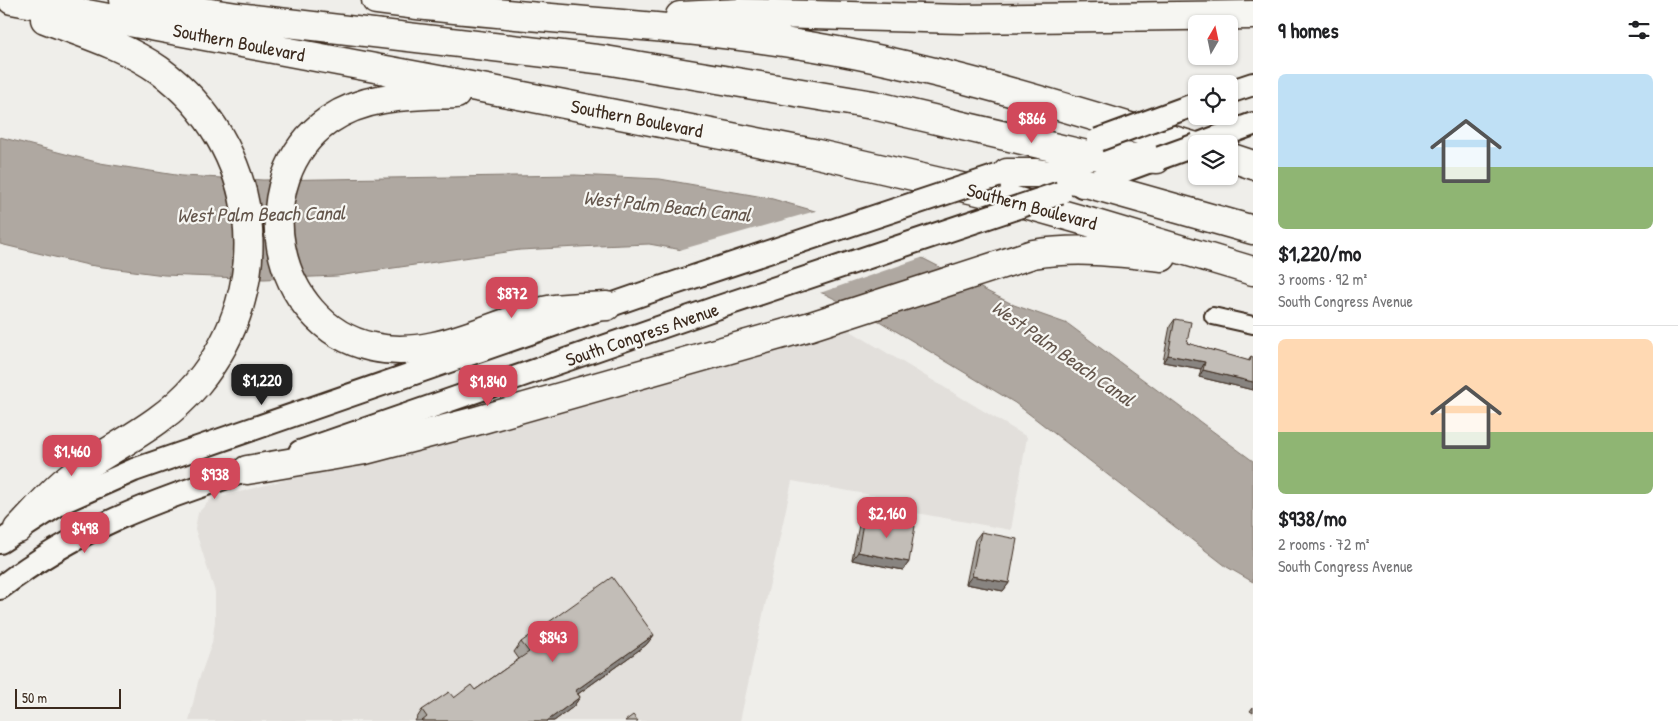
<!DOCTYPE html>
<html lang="en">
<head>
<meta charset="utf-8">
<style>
	:root { --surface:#fff; --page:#f6f6f6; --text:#202124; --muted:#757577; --line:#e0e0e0; --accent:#d1495b }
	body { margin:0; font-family:"Patrick Hand",sans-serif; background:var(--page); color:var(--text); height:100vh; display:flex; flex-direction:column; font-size:19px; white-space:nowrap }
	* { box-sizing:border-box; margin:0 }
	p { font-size:16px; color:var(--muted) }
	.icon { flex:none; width:28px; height:28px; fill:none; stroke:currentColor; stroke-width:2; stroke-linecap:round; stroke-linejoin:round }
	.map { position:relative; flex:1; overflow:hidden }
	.side { display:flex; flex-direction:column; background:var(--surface); width:425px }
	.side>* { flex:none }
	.needle { width:32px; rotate:9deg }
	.fabs { position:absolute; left:1188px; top:15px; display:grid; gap:10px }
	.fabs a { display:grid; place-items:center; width:50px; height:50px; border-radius:8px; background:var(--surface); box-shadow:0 1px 4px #0004; font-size:25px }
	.scale { position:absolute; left:15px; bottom:12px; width:106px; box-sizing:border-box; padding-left:5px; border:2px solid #3b2a1e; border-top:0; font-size:14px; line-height:18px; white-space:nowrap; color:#3b2a1e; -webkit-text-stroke:4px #f6f6f2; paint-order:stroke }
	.price { position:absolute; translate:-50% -42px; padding:0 11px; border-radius:10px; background:var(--accent); color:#fff; font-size:16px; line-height:32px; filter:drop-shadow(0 1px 2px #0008) }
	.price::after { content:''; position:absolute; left:50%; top:30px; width:15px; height:11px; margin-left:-8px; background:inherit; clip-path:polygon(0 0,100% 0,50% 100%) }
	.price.on { background:#222; color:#fff }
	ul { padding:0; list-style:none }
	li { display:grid; align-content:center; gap:10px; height:265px; padding:0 25px }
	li+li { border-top:1px solid var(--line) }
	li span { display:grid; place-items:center; height:155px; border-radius:8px; color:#555 }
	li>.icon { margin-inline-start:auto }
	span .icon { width:90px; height:90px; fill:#fffc; stroke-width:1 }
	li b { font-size:21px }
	h2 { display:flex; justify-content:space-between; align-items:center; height:60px; padding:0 25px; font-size:21px }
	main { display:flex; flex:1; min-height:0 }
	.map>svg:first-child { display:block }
	.built { fill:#e2dfdb }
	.water { fill:#afa8a1; stroke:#81766d }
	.pier { fill:#efeeea }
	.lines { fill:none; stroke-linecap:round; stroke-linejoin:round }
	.street-casing { stroke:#3b2a1e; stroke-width:20 }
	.secondary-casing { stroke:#3b2a1e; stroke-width:26 }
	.highway-casing { stroke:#3b2a1e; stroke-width:31 }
	.street { stroke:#f6f6f2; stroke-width:16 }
	.secondary { stroke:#f6f6f2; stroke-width:22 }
	.highway { stroke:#f6f6f2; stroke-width:28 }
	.secondary-bridge-casing { stroke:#3b2a1e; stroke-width:26; stroke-linecap:butt }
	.secondary-bridge { stroke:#f6f6f2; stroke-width:22 }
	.wall { fill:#a7a39d; stroke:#3b2a1e }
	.shaded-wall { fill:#888480; stroke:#3b2a1e }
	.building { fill:#c2bdb7; stroke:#3b2a1e }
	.labels { text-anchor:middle; stroke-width:4.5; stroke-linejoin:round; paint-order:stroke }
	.street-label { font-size:19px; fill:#3b2a1e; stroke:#f6f6f2 }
	.water-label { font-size:20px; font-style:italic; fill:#64564c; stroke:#f6f6f2 }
</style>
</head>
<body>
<main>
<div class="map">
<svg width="1253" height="721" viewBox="0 0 1253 721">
	<rect width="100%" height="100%" fill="#efeeea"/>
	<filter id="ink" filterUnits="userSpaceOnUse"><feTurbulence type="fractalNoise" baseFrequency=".02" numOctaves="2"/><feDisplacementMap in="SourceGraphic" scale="10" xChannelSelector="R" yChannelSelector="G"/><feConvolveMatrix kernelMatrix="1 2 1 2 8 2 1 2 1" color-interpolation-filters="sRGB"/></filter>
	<g filter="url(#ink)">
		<path class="built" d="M672 0H1253V5L789 8Z
			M844 327 1027 437 1011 530 894 509 883 497 792 481 740 721H189L198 682 212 643 215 621V592L195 529 198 513 210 500 644 383 682 377Z"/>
		<path class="water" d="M0 137 100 163 182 176 263 180 575 175 660 179 769 198 815 211 877 235 1014 305 1068 324 1253 461V582L1227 567 1015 403 881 322 825 294 710 255 649 244 598 246 520 250 337 276 264 279 164 275 88 265 0 244Z"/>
		<path class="pier" d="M819 210 877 233 924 257 817 294 709 257 676 251Z"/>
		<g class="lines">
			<g class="street-casing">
				<path id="street" d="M1213 316 1253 325"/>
			</g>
			<g class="secondary-casing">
				<path id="secondary" d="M1229 92 1253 84
					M1199 144 1253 124
					M1082 186 1153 160
					M300 452 716 308
					M0 542 62 502 134 470 657 289
					M0 588C84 523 163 499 262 465"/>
			</g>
			<g class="highway-casing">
				<path id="highway" d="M12 0 503 92 813 153 983 192 1089 222 1253 271
					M124 0 237 17 605 60 873 105 1087 155 1157 159
					M376 0C521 20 669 22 815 47 945 69 1070 109 1196 147
					M680 16 739 13 961 19 1253 15
					M456 94C411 96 367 94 329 120 244 179 272 325 372 347 432 360 483 327 540 312 560 306 586 308 607 306
					M1229 157 1253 165
					M1007 173H1037L1065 177 1253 230
					M247 470 365 450 476 421 811 326 1033 254C1077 247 1118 252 1162 257
					M18 529C36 511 54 488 75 473 116 445 165 423 197 384 278 286 262 146 159 70 125 46 84 34 45 19"/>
			</g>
			<use href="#street" class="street"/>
			<use href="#secondary" class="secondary"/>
			<use href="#highway" class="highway"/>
			<g class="secondary-bridge-casing">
				<path id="secondary-bridge" d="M1098 140 1196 104
					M1160 158 1196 145
					M657 289 997 176
					M716 308 1060 193"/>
			</g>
			<use href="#secondary-bridge" class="secondary-bridge"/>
		</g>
		<path class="wall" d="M1175 319 1187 343 1248 361 1251 357 1253 390 1199 377 1201 369 1163 362 1170 326Z
			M864 517 909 562 903 570 852 560 859 525Z
			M981 532 1009 583 1003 591 966 584 975 540Z
			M654 635 646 645 578 694 580 697 573 707 554 721H415L422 710 475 690 519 659 514 652 521 642Z
			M1253 707V713L1250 711Z"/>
		<path class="shaded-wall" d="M1168 355 1205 362 1201 369 1163 362Z
			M1203 370 1253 382V390L1199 377Z
			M858 552 909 562 903 570 852 560Z
			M972 576 1009 583 1003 591 966 584Z
			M654 635 646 645 568 701 575 691Z
			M580 697 573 707 554 721H547Z"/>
		<path class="building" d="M1175 319 1191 322 1187 343 1250 361 1251 357 1253 358V382L1203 370 1205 362 1168 355Z
			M864 517 915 526 909 562 858 552Z
			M981 532 1017 539 1009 583 972 576Z
			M612 577 654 635 575 691 580 697 547 721H422L427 717 422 710 449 692 454 698 471 685 475 690 529 652 521 642Z
			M633 715 638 721H625Z"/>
	</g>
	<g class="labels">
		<g class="street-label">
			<text transform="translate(239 42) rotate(11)" y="7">Southern Boulevard</text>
			<text transform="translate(637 118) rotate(11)" y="7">Southern Boulevard</text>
			<text transform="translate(1032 206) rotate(15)" y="7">Southern Boulevard</text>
			<text transform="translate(642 334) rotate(-19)" y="7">South Congress Avenue</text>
		</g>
		<g class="water-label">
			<text transform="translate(667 206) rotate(6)" y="7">West Palm Beach Canal</text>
			<text transform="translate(261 214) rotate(-1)" y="7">West Palm Beach Canal</text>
			<text transform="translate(1063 353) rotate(35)" y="7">West Palm Beach Canal</text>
		</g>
	</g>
</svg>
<div class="fabs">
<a><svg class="needle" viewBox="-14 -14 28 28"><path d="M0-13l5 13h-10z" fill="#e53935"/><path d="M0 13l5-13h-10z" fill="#757577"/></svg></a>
<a><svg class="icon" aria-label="locate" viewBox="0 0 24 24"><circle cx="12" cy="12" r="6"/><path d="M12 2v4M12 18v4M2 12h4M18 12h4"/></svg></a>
<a><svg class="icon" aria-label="layers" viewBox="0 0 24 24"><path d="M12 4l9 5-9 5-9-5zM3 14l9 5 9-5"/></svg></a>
</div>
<div class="scale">50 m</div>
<b class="price" style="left:1032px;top:144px">$866</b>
<b class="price" style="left:512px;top:319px">$872</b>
<b class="price on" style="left:262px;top:406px">$1,220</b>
<b class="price" style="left:488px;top:407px">$1,840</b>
<b class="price" style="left:72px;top:477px">$1,460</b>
<b class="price" style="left:215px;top:500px">$938</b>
<b class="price" style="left:887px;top:539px">$2,160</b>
<b class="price" style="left:85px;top:554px">$498</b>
<b class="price" style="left:553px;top:663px">$843</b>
</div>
<section class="side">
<h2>9 homes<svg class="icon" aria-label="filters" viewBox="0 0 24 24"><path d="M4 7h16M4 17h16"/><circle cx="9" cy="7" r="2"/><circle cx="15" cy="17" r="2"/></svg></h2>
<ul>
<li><span style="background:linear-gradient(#bfe0f5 60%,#8fb573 0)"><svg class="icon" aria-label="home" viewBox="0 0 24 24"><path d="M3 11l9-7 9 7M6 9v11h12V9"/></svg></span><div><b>$1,220/mo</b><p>3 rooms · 92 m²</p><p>South Congress Avenue</p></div></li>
<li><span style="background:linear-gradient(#ffd9b3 60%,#8fb573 0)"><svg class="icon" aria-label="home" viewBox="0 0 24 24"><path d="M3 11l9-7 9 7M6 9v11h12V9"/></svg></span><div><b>$938/mo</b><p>2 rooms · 72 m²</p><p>South Congress Avenue</p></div></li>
</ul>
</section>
</main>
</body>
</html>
